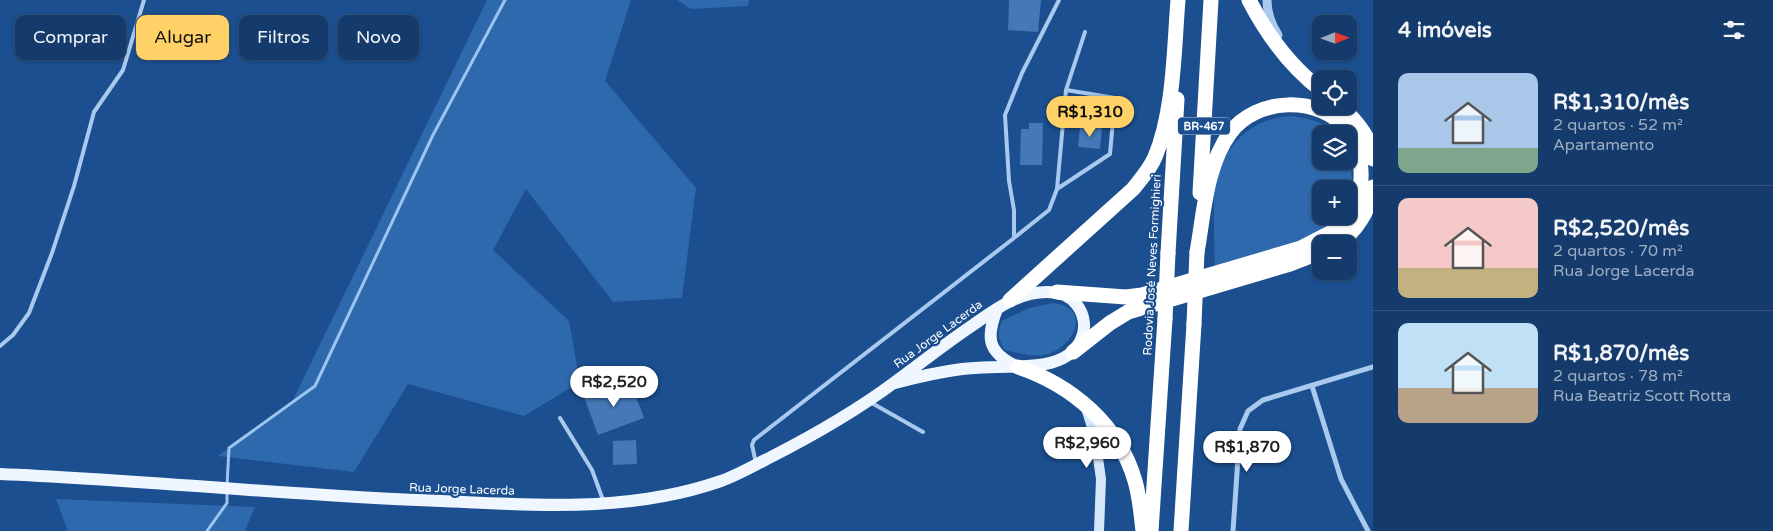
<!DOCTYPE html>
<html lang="pt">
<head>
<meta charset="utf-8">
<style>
	:root { --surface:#143b6b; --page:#214673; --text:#f1f3f6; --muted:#9dadc1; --line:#33557e; --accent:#ffd166 }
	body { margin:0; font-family:"Varela Round",sans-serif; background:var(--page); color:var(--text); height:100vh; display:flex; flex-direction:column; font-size:19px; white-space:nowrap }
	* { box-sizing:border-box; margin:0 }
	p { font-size:16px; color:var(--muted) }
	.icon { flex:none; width:28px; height:28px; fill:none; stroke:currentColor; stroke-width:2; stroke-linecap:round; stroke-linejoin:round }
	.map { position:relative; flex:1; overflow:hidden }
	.drawer { display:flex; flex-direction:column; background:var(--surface); width:400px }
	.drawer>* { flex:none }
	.guide { position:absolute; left:15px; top:15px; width:475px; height:45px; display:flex; gap:10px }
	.needle { width:32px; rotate:89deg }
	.buttons { position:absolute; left:1312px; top:15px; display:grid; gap:10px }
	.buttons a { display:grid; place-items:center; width:45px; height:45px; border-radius:10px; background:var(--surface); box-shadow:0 1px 4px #0004,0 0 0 1px var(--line); font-size:25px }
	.price { position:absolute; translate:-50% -42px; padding:0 11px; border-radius:18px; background:#fff; color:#222; font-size:16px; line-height:32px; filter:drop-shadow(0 1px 2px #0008) }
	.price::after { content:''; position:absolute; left:50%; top:30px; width:15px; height:11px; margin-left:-8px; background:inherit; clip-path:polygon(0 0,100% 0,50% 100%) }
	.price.active { background:var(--accent); color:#111 }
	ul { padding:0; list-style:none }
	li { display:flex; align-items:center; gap:15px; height:125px; padding:0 25px }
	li+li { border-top:1px solid var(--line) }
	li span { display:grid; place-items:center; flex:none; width:140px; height:100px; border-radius:10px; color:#555 }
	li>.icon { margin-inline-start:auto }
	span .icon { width:60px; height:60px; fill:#fffc; stroke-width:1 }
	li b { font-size:21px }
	h2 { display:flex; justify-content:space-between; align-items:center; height:60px; padding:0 25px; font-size:21px }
	.pill { padding:0 18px; border-radius:10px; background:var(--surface); box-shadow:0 1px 4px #0004,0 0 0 1px var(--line); font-size:18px; line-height:45px }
	.pill.active { background:var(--accent); color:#111 }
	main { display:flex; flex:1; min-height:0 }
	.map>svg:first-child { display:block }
	.green { fill:#2e69ad }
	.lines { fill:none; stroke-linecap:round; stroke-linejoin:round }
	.stream { stroke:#9cc4f0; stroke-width:3 }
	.building { fill:#4478b7 }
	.service { stroke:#a9c9ee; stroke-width:4 }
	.minor { stroke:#a9c9ee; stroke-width:5 }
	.tertiary { stroke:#a9c9ee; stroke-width:9 }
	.secondary { stroke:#d6e6fa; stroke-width:10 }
	.primary { stroke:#f0f6ff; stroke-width:12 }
	.motorway { stroke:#fff; stroke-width:15 }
	.motorway-bridge { stroke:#fff; stroke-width:15 }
	.labels { text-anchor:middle; stroke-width:4.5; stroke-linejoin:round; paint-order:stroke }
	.shield { fill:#1b4f8f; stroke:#bbcadd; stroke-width:1 }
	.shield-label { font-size:11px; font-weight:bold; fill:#fff }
	.street-label { font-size:12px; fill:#fff; stroke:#1b4f8f }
</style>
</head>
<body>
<main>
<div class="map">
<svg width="1373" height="531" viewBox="0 0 1373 531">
	<rect width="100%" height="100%" fill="#1b4f8f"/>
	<path class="green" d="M487 0H631L605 81 696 188 682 298 613 302 526 189 493 250 569 321 580 382 524 416 408 384 354 472 218 456 292 402Z
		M677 0H749L748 6 691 9Z
		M1291 116C1308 118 1323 121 1335 134H1321V161H1349V159L1352 177 1349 195V189H1321V216H1338L1333 223 1317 235 1215 266C1214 249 1214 232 1214 216 1214 207 1213 197 1215 189 1222 147 1248 119 1291 116Z
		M1053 303C1092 307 1075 346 1048 354 1034 358 1019 353 1005 350 998 341 997 332 1002 321L1029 308Z
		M56 499 255 507 245 531H68Z"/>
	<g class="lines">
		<path class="stream" d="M227 486 229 448 315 386 433 135 505 0
			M207 531 227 503V492"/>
	</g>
	<path class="building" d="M1009 0H1041L1038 32 1008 30Z
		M1029 123H1043L1042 165H1020L1021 129H1029Z
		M1080 127 1102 128 1100 149 1078 147Z
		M630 380 644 418 598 435 584 397Z
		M636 440 637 464 613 465V441Z"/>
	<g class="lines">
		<path class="service" d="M1057 189 1110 154 1115 98 1066 90
			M1014 238 1049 210 1057 189 1066 90 1085 32
			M0 346 13 335 29 313 52 253 74 186 94 112 123 70 144 0
			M870 402 923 432
			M560 418 592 470 603 500
			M756 463 752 445 754 440 1014 238V210L1009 181 1005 115 1022 73 1059 0"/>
		<path class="minor" d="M1312 386 1341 479 1368 531
			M1233 531 1240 429 1248 411 1263 400 1373 367"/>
		<path class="tertiary" d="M1267 0C1267 13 1271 24 1278 35"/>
		<path class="secondary" d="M1086 408 1095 437 1101 479 1099 531"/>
		<path class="primary" d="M997 309C986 337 987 352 1016 366
			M0 474C147 480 294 496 441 501 537 505 629 513 721 481 738 475 755 465 771 457 814 435 856 411 895 382 921 363 946 343 973 325 996 309 1018 292 1047 292 1059 292 1070 295 1077 305 1084 314 1086 327 1082 337 1070 370 1025 366 997 367 985 367 974 368 962 369 939 372 917 377 895 383"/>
		<path class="motorway" d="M1249 0C1267 35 1290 66 1321 90
			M1341 106C1356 121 1371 137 1373 159
			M1200 193 1211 0
			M1337 244C1356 233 1370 209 1373 187
			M1197 252C1204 213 1206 166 1230 133 1256 97 1320 95 1347 130 1361 147 1365 178 1357 198 1355 204 1352 210 1349 215
			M1168 253 1177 99
			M1057 292 1126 297 1142 295 1301 248 1334 231 1348 216
			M1010 300 1133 189C1141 179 1150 169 1155 157 1174 112 1174 49 1178 0
			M1073 352 1110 323 1128 312 1290 264 1321 252
			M1018 367C1072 385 1119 425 1135 481 1140 498 1141 514 1143 531
			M1151 531 1165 319
			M1181 531 1194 324"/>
		<path class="motorway-bridge" d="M1165 319 1168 253
			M1194 324 1197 252"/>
	</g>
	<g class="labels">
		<rect class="shield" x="1178" y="117.5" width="52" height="17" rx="4"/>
		<g class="shield-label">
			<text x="1204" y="130">BR-467</text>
		</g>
		<g class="street-label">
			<text transform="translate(1152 265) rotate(-87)" y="4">Rodovia José Neves Formighieri</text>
			<text transform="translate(938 334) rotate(-36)" y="4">Rua Jorge Lacerda</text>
			<text transform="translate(462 489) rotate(2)" y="4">Rua Jorge Lacerda</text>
		</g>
	</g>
</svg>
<div class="buttons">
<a><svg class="needle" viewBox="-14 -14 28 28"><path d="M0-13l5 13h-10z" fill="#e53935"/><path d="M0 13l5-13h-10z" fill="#9dadc1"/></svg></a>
<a><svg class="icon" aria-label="locate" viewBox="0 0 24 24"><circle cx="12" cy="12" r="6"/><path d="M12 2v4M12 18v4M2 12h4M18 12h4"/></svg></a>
<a><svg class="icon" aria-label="layers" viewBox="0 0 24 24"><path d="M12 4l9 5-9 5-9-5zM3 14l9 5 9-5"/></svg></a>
<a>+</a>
<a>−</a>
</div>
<b class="price active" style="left:1090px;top:138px">R$1,310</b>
<b class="price" style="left:614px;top:408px">R$2,520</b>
<b class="price" style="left:1087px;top:469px">R$2,960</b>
<b class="price" style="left:1247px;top:473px">R$1,870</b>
<div class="guide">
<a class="pill">Comprar</a>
<a class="pill active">Alugar</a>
<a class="pill">Filtros</a>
<a class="pill">Novo</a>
</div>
</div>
<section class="drawer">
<h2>4 imóveis<svg class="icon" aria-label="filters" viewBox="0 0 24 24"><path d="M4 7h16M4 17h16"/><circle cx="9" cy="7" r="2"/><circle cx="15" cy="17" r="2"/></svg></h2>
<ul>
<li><span style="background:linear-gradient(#a9c7e8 75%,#7fa58c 0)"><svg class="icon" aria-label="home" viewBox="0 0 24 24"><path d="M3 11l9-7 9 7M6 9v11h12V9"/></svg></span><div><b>R$1,310/mês</b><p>2 quartos · 52 m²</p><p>Apartamento</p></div></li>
<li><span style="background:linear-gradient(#f6c9c9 70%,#c2b280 0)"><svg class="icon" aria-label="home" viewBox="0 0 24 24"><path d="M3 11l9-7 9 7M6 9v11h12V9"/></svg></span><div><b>R$2,520/mês</b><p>2 quartos · 70 m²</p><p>Rua Jorge Lacerda</p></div></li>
<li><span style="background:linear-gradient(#bfe0f5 65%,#b9a48a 0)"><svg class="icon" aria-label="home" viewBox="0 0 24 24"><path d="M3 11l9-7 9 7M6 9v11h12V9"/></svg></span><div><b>R$1,870/mês</b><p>2 quartos · 78 m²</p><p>Rua Beatriz Scott Rotta</p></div></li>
</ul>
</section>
</main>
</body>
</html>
